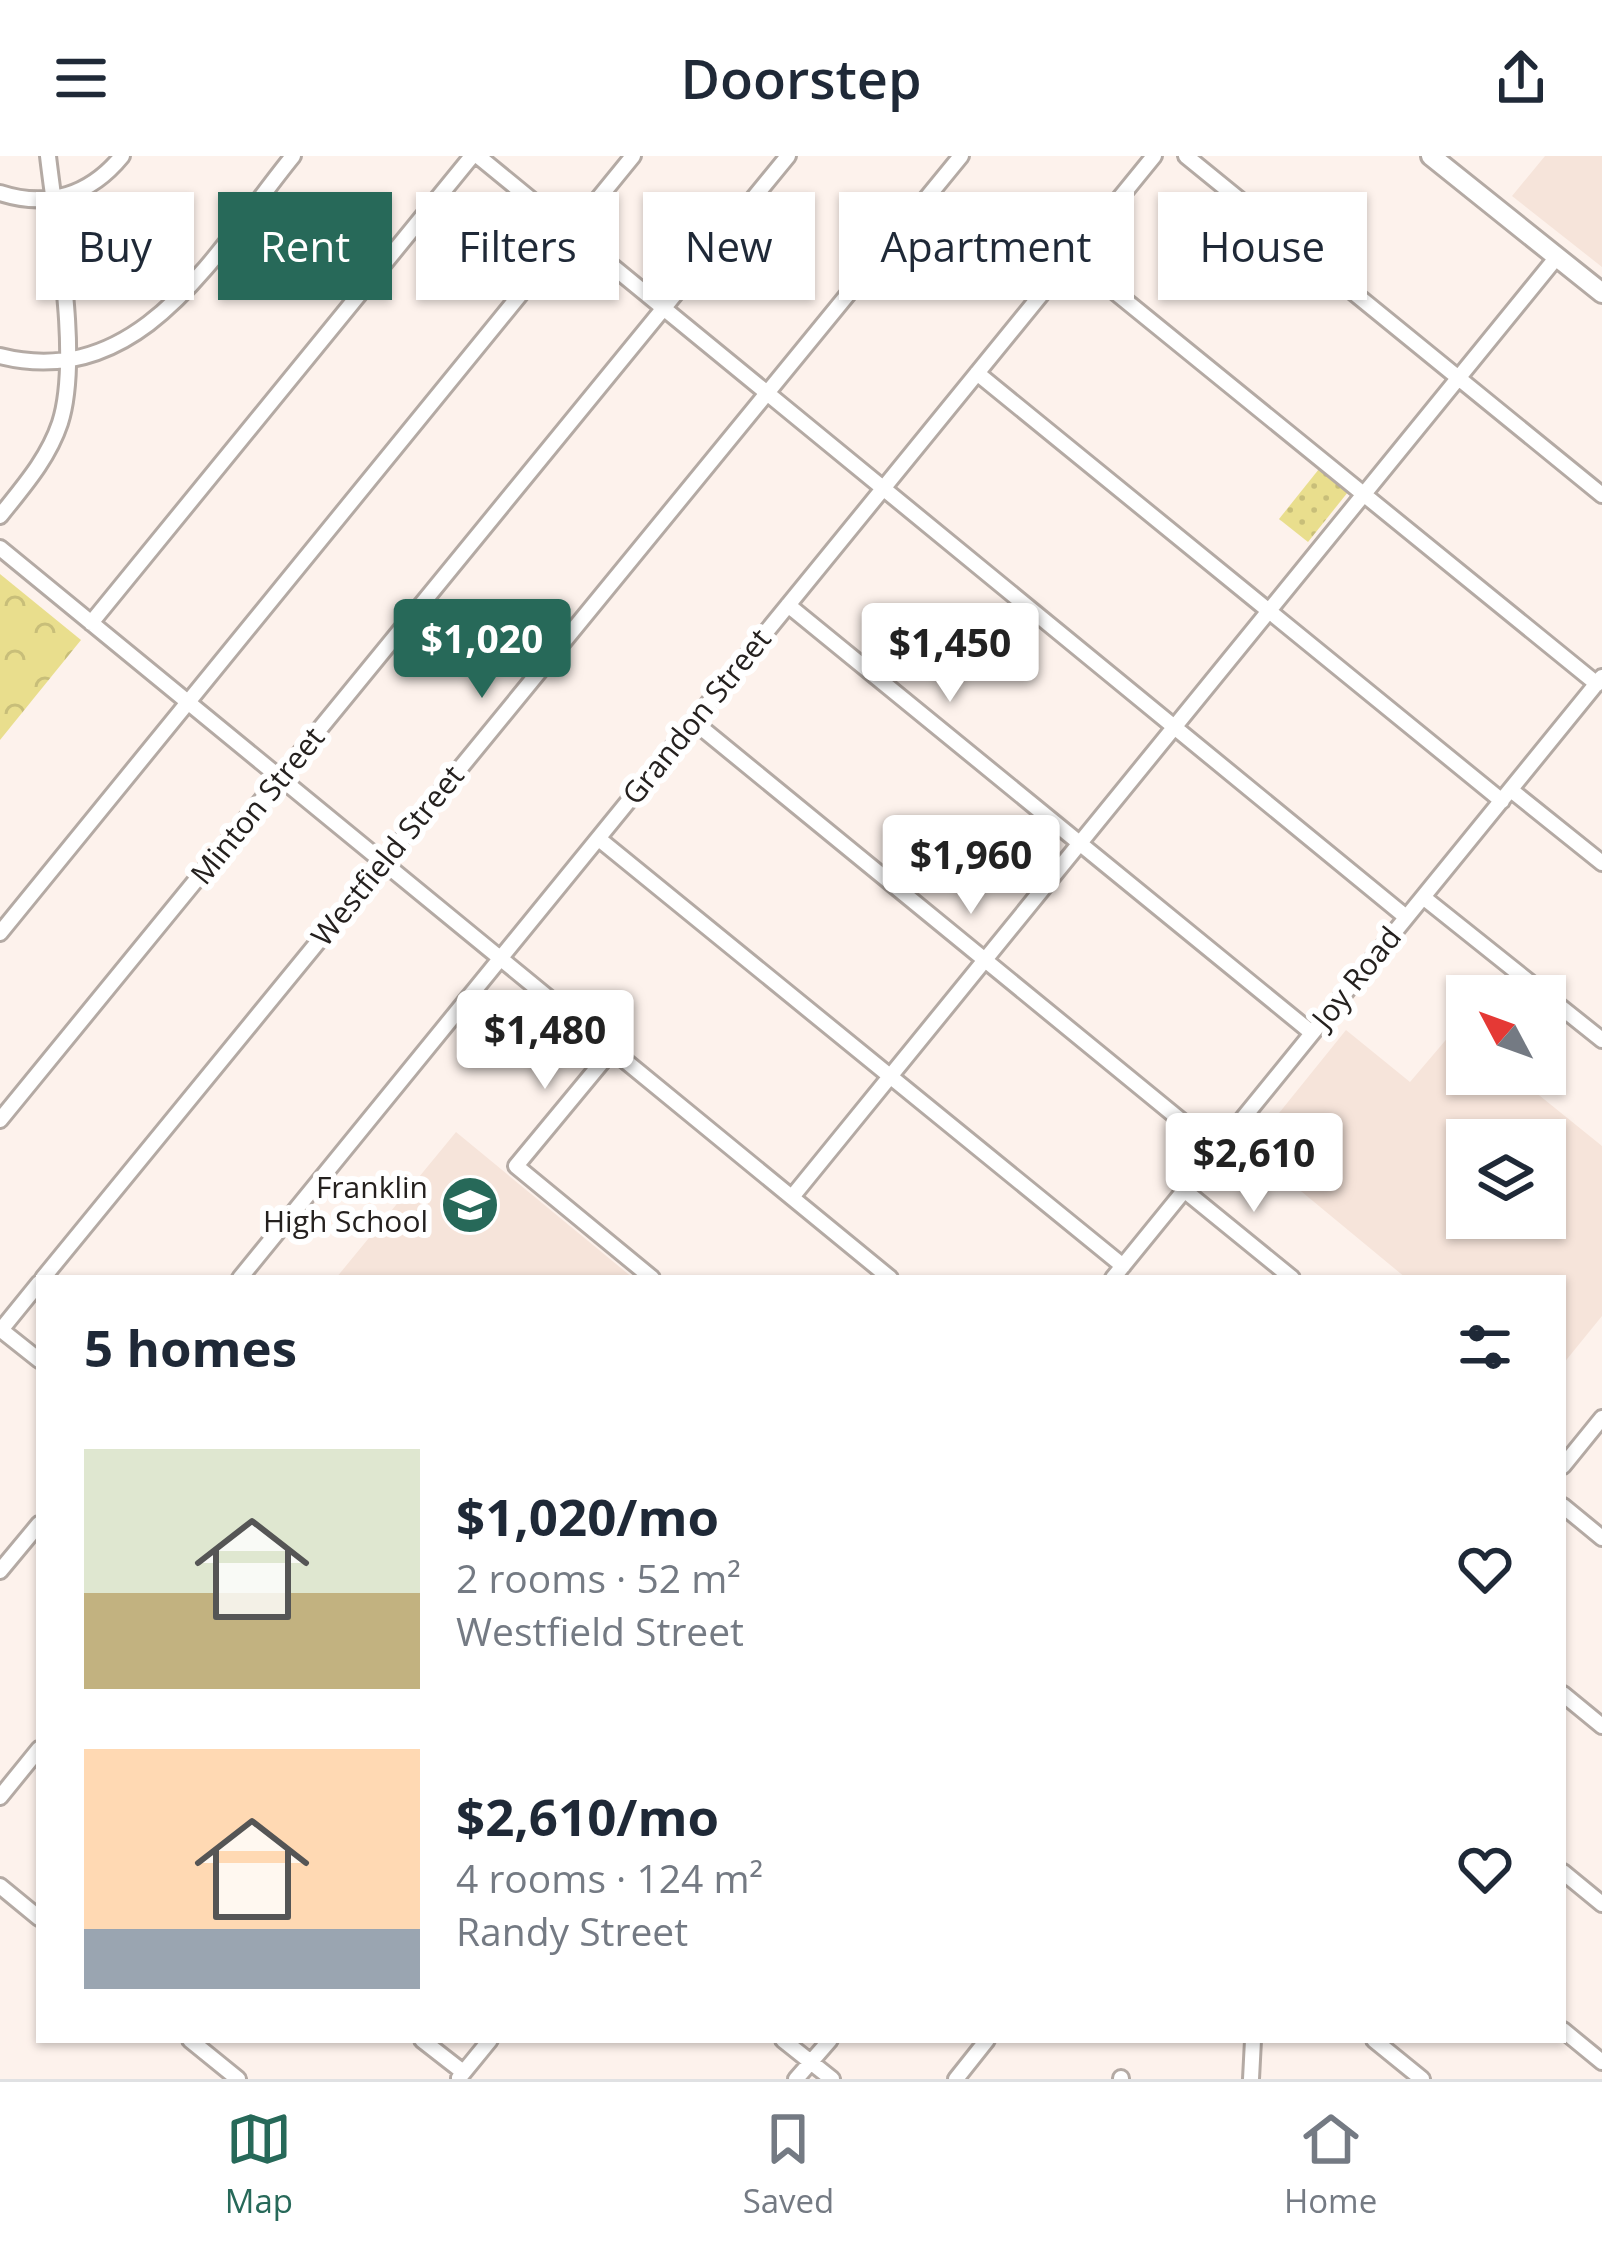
<!DOCTYPE html>
<html lang="en">
<head>
<meta charset="utf-8">
<style>
	:root { --surface:#fff; --page:#f6f6f7; --text:#1f2937; --muted:#747a83; --line:#e0e1e3; --accent:#276959 }
	body { margin:0; font-family:"Open Sans",sans-serif; background:var(--page); color:var(--text); height:100vh; display:flex; flex-direction:column; font-size:45px; white-space:nowrap }
	* { box-sizing:border-box; margin:0 }
	p { font-size:39px; color:var(--muted) }
	.icon { flex:none; width:66px; height:66px; fill:none; stroke:currentColor; stroke-width:2; stroke-linecap:round; stroke-linejoin:round }
	.map { position:relative; flex:1; overflow:hidden }
	.drawer { position:absolute; left:36px; top:1119px; width:1530px; height:768px; display:flex; flex-direction:column; background:var(--surface); border-radius:0px; box-shadow:0 3px 9px #0004 }
	.drawer>* { flex:none }
	.hud { position:absolute; left:36px; top:36px; width:1530px; height:108px; display:flex; gap:24px }
	.needle { width:78px; rotate:311deg }
	.buttons { position:absolute; left:1446px; top:819px; display:grid; gap:24px }
	.buttons a { display:grid; place-items:center; width:120px; height:120px; border-radius:0px; background:var(--surface); box-shadow:0 3px 9px #0004; font-size:60px }
	.price { position:absolute; translate:-50% -102px; padding:0 27px; border-radius:12px; background:#fff; color:#222; font-size:39px; line-height:78px; filter:drop-shadow(0 3px 6px #0008) }
	.price::after { content:''; position:absolute; left:50%; top:72px; width:36px; height:27px; margin-left:-18px; background:inherit; clip-path:polygon(0 0,100% 0,50% 100%) }
	.price.selected { background:var(--accent); color:#fff }
	ul { padding:0; list-style:none }
	li { display:flex; align-items:center; gap:36px; height:300px; padding:0 48px }
	li span { display:grid; place-items:center; flex:none; width:336px; height:240px; border-radius:0px; color:#555 }
	li>.icon { margin-inline-start:auto }
	span .icon { width:144px; height:144px; fill:#fffc; stroke-width:1 }
	li b { font-size:51px }
	h2 { display:flex; justify-content:space-between; align-items:center; height:144px; padding:0 48px; font-size:51px }
	.chip { padding:0 42px; border-radius:0px; background:var(--surface); box-shadow:0 3px 9px #0004; font-size:42px; line-height:108px }
	.chip.selected { background:var(--accent); color:#fff }
	header { display:flex; justify-content:space-between; align-items:center; height:156px; padding:0 48px; background:var(--surface); font-size:54px; font-weight:600 }
	.dock { display:flex; justify-content:space-around; align-items:center; height:168px; border-top:3px solid var(--line); background:var(--surface); font-size:33px; color:var(--muted) }
	.dock a { display:grid; justify-items:center; gap:6px }
	.dock .selected { color:var(--accent) }
	.map>svg:first-child { display:block }
	.built { fill:#f6e4da; fill-rule:evenodd }
	.grass { fill:url(#grass-dots) }
	.park { fill:url(#park-crowns) }
	.lines { fill:none; stroke-linecap:round; stroke-linejoin:round }
	.minor-casing { stroke:#b4aaa4; stroke-width:20 }
	.major-casing { stroke:#b4aaa4; stroke-width:24 }
	.minor { stroke:#fff; stroke-width:14 }
	.major { stroke:#fff; stroke-width:18 }
	.labels { text-anchor:middle; stroke-width:12; stroke-linejoin:round; paint-order:stroke }
	.street-label { font-size:30px; fill:#25211f; stroke:#fff }
	.poi-label { font-size:30px; fill:#25211f; stroke:#fff; text-anchor:end }
</style>
</head>
<body>
<header><svg class="icon" aria-label="menu" viewBox="0 0 24 24"><path d="M4 6h16M4 12h16M4 18h16"/></svg>Doorstep<svg class="icon" aria-label="share" viewBox="0 0 24 24"><path d="M12 15V3M7 8l5-5 5 5M5 13v7h14v-7"/></svg></header>
<div class="map">
<svg width="1602" height="1923" viewBox="0 0 1602 1923">
	<defs>
		<pattern id="grass-dots" width="8" height="8" patternUnits="userSpaceOnUse" patternTransform="scale(3)"><rect width="8" height="8" fill="#e9de8d"/><path d="M2 2h.1M6 6h.1" fill="none" stroke="#c8be79" stroke-width="1.8" stroke-linecap="round"/></pattern>
		<pattern id="park-crowns" width="20" height="18" patternUnits="userSpaceOnUse" patternTransform="scale(3)"><rect width="20" height="18" fill="#e9de8d"/><path d="M2 6a3 3 0 1 1 6 0M12 15a3 3 0 1 1 6 0" fill="none" stroke="#c8be79"/></pattern>
	</defs>
	<rect width="100%" height="100%" fill="#fdf2ec"/>
	<path class="built" d="M1545 0H1602V111L1512 40Z
		M1456 872 1467 881V918H1513L1602 990V1160L1563 1208V1122H1406L1250 993 1346 874 1410 926ZM1545 984V1062H1467V984Z
		M456 976 633 1122H336Z"/>
	<path class="grass" d="M1319 313 1348 336 1308 386 1279 363Z"/>
	<path class="park" d="M0 418 81 484 0 584Z"/>
	<g class="lines">
		<g class="minor-casing">
			<path id="minor" d="M478 0 1406 761
				M1186 0 1602 339
				M0 37C49 53 91 38 122 0
				M1072 101 1597 528
				M0 200C142 236 217 93 293 0
				M977 217 1502 645
				M0 360C23 331 48 303 60 267 81 202 56 71 48 0
				M0 392 890 1122
				M788 449 1312 877
				M91 467 472 0
				M693 565 1217 994
				M1511 634 1602 707
				M599 683 1123 1110
				M1423 741 1602 884
				M0 777 633 0
				M612 894 516 1010 652 1122
				M0 964 788 0
				M1184 1034 1292 1122
				M792 1041 1556 102
				M43 1122 961 0
				M240 1122 1154 0
				M1113 1122 1602 521
				M0 1173 39 1204
				M0 1175 39 1127
				M1563 1310 1602 1262
				M1563 1350 1602 1382
				M0 1415 39 1368
				M1563 1538 1602 1570
				M0 1641 39 1593
				M1563 1716 1602 1748
				M0 1730 39 1762
				M1563 1874 1602 1906
				M190 1884 238 1923
				M422 1884 463 1916
				M783 1884 832 1923
				M1374 1884 1422 1923
				M459 1922 490 1884
				M796 1923 830 1884
				M956 1923 987 1884
				M1121 1923V1922
				M1251 1923 1253 1884"/>
		</g>
		<g class="major-casing">
			<path id="major" d="M1431 0 1602 137"/>
		</g>
		<use href="#minor" class="minor"/>
		<use href="#major" class="major"/>
	</g>
	<defs>
		<g id="school-disc" transform="scale(3)"><circle r="9.5" fill="#276959" stroke="#fff"/><path d="M0-5L7-2L0 1L-7-2ZM-4 1L0 2.5L4 1V4Q0 6-4 4Z" fill="#fff"/></g>
	</defs>
	<g fill-rule="evenodd">
		<use href="#school-disc" x="470" y="1049"/>
	</g>
	<g class="labels">
		<g class="street-label">
			<text transform="translate(697 561) rotate(-51)" y="10">Grandon Street</text>
			<text transform="translate(258 650) rotate(-51)" y="10">Minton Street</text>
			<text transform="translate(388 700) rotate(-51)" y="10">Westfield Street</text>
			<text transform="translate(1357 822) rotate(-51)" y="10">Joy Road</text>
		</g>
		<g class="poi-label">
			<text x="428" y="1042">Franklin<tspan x="428" dy="34">High School</tspan></text>
		</g>
	</g>
</svg>
<div class="buttons">
<a><svg class="needle" viewBox="-14 -14 28 28"><path d="M0-13l5 13h-10z" fill="#e53935"/><path d="M0 13l5-13h-10z" fill="#747a83"/></svg></a>
<a><svg class="icon" aria-label="layers" viewBox="0 0 24 24"><path d="M12 4l9 5-9 5-9-5zM3 14l9 5 9-5"/></svg></a>
</div>
<b class="price selected" style="left:482px;top:545px">$1,020</b>
<b class="price" style="left:950px;top:549px">$1,450</b>
<b class="price" style="left:971px;top:761px">$1,960</b>
<b class="price" style="left:545px;top:936px">$1,480</b>
<b class="price" style="left:1254px;top:1059px">$2,610</b>
<div class="hud">
<a class="chip">Buy</a>
<a class="chip selected">Rent</a>
<a class="chip">Filters</a>
<a class="chip">New</a>
<a class="chip">Apartment</a>
<a class="chip">House</a>
</div>
<section class="drawer">
<h2>5 homes<svg class="icon" aria-label="filters" viewBox="0 0 24 24"><path d="M4 7h16M4 17h16"/><circle cx="9" cy="7" r="2"/><circle cx="15" cy="17" r="2"/></svg></h2>
<ul>
<li><span style="background:linear-gradient(#dfe7d0 60%,#c2b280 0)"><svg class="icon" aria-label="home" viewBox="0 0 24 24"><path d="M3 11l9-7 9 7M6 9v11h12V9"/></svg></span><div><b>$1,020/mo</b><p>2 rooms · 52 m²</p><p>Westfield Street</p></div><svg class="icon" aria-label="heart" viewBox="0 0 24 24"><path d="M12 20l-8-8c-3-5 5-10 8-4 3-6 11-1 8 4z"/></svg></li>
<li><span style="background:linear-gradient(#ffd9b3 75%,#9aa5b1 0)"><svg class="icon" aria-label="home" viewBox="0 0 24 24"><path d="M3 11l9-7 9 7M6 9v11h12V9"/></svg></span><div><b>$2,610/mo</b><p>4 rooms · 124 m²</p><p>Randy Street</p></div><svg class="icon" aria-label="heart" viewBox="0 0 24 24"><path d="M12 20l-8-8c-3-5 5-10 8-4 3-6 11-1 8 4z"/></svg></li>
</ul>
</section>
</div>
<nav class="dock">
<a class="selected"><svg class="icon" aria-label="map" viewBox="0 0 24 24"><path d="M3 6l6-2 6 2 6-2v14l-6 2-6-2-6 2zM9 4v14M15 6v14"/></svg>Map</a>
<a><svg class="icon" aria-label="saved" viewBox="0 0 24 24"><path d="M7 4h10v16l-5-4-5 4z"/></svg>Saved</a>
<a><svg class="icon" aria-label="home" viewBox="0 0 24 24"><path d="M3 11l9-7 9 7M6 9v11h12V9"/></svg>Home</a>
</nav>
</body>
</html>
